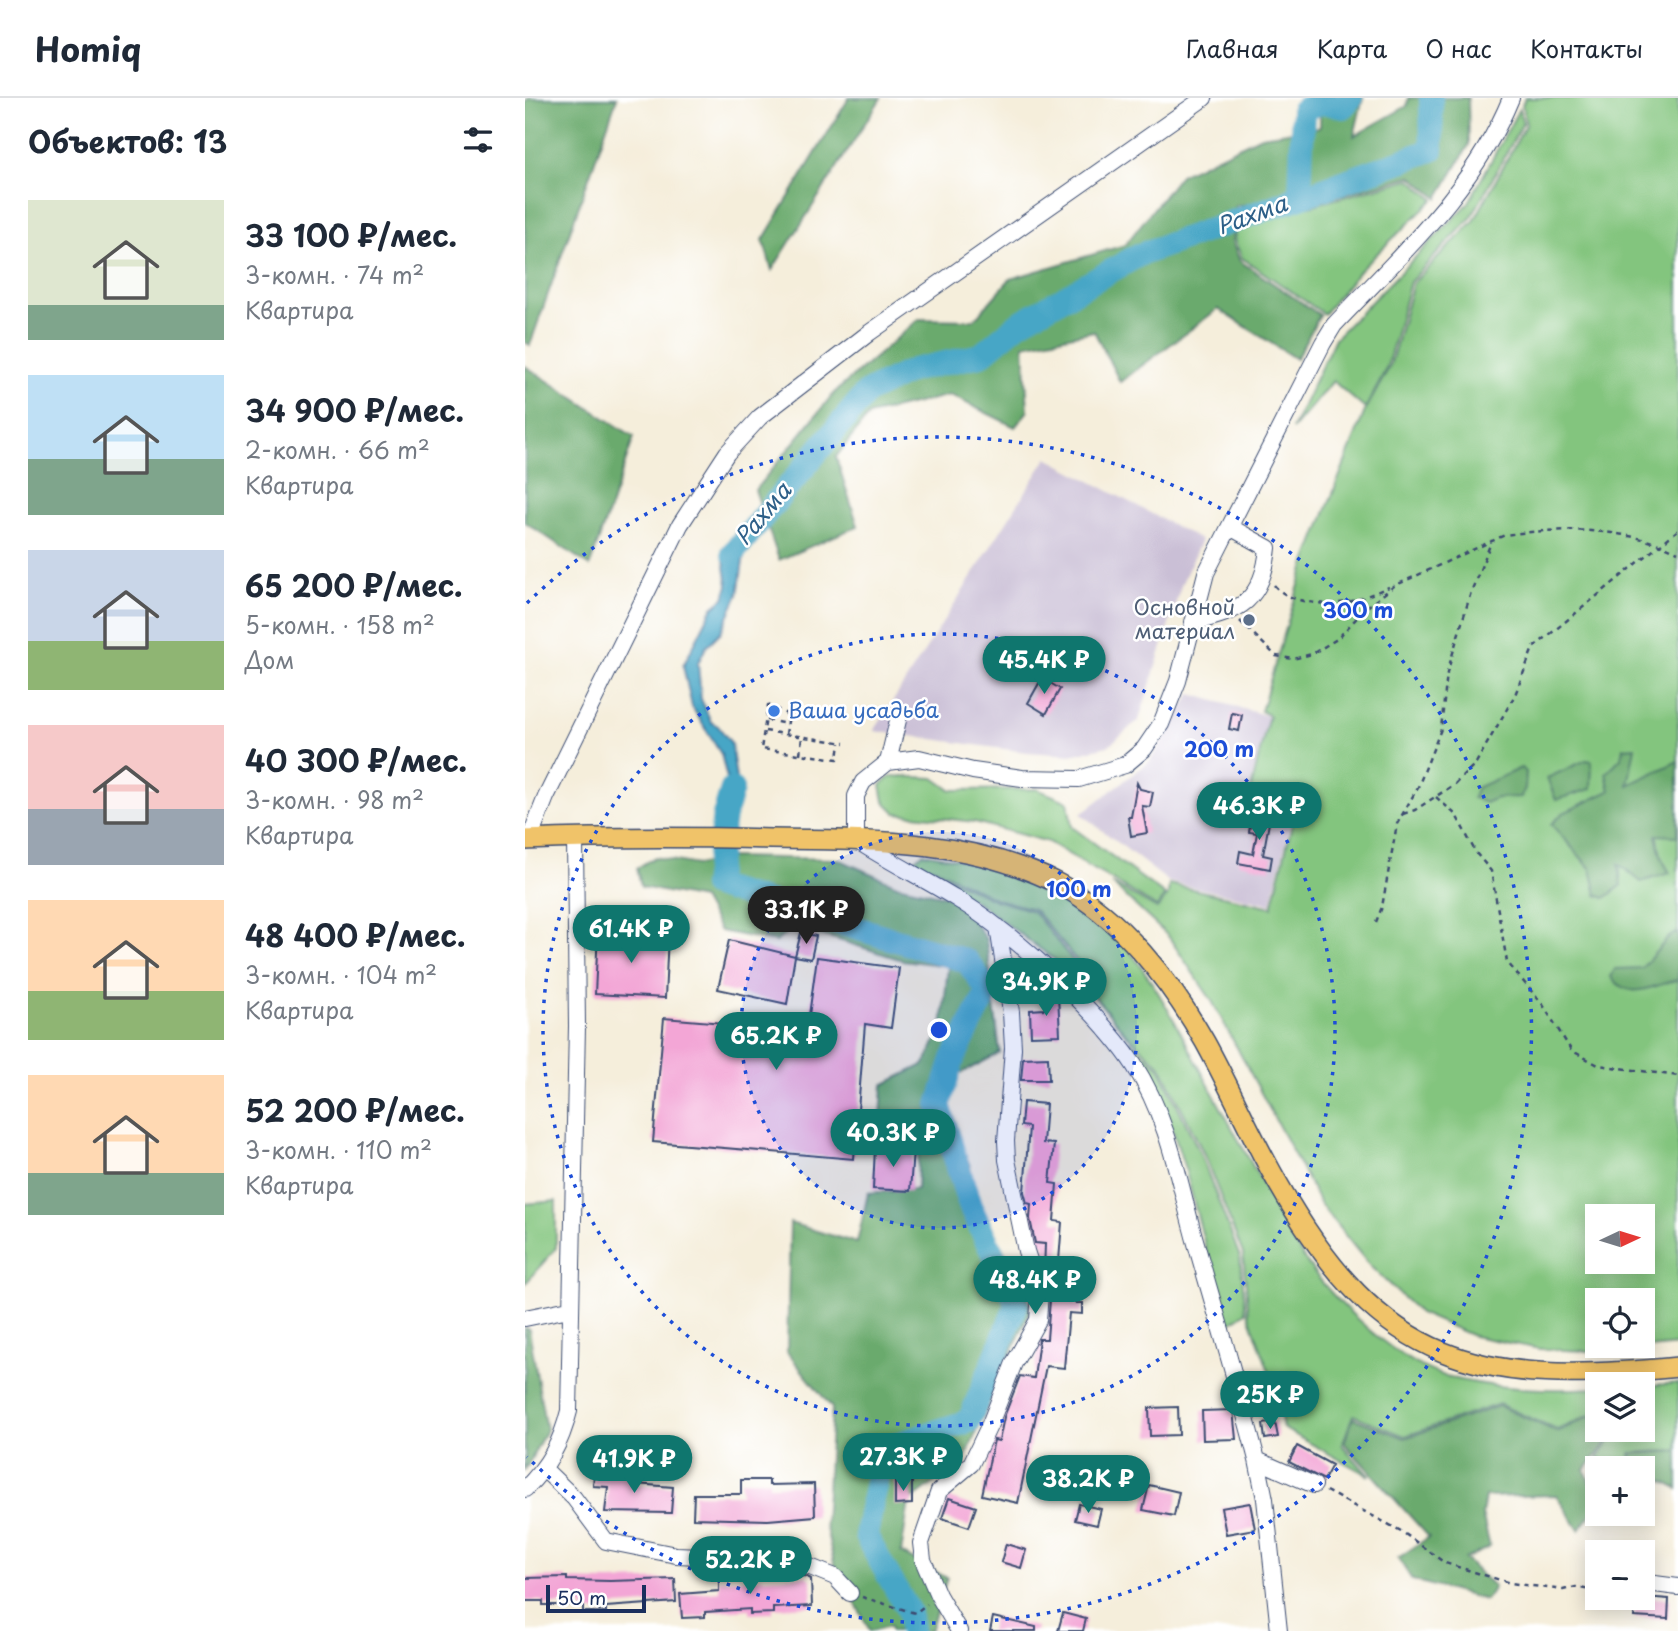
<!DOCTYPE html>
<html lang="ru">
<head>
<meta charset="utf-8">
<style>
	:root { --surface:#fff; --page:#f2f2f3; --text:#1f2937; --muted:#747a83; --line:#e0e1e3; --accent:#0f766e }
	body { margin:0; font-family:"Playpen Sans",sans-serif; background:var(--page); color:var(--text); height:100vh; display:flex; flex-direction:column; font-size:26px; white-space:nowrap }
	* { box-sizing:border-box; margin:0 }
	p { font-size:23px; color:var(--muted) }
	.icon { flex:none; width:38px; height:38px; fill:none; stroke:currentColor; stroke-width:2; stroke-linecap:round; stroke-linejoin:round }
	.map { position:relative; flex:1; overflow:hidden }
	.details { display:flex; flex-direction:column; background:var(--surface); width:525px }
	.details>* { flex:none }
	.needle { width:46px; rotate:86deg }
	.controls { position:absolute; left:1060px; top:1106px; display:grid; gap:14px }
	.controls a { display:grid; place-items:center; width:70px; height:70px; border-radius:0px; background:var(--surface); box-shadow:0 4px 18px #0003; font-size:35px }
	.scale { position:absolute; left:21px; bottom:18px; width:100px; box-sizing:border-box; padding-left:7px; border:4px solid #1b2f5e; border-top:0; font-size:19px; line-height:24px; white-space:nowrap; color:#1b2f5e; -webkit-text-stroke:5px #fff; paint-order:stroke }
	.price { position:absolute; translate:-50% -60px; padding:0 16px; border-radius:24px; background:var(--accent); color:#fff; font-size:23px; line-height:46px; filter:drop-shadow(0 2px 4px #0008) }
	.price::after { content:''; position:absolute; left:50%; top:42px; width:21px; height:16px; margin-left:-10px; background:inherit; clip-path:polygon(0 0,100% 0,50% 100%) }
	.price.selected { background:#222; color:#fff }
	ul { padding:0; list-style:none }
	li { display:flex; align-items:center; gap:21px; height:175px; padding:0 28px }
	li span { display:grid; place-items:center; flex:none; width:196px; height:140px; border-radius:0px; color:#555 }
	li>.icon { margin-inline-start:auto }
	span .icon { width:84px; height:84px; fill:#fffc; stroke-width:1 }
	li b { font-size:30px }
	h2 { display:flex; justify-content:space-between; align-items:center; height:84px; padding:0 28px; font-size:30px }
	header { display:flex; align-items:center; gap:42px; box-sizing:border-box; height:98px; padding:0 35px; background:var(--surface); border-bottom:2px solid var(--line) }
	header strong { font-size:33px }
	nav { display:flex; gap:38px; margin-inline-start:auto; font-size:24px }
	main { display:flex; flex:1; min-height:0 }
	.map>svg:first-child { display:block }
	.industrial { fill:#cabfd6 }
	.green { fill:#83c57e; stroke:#4f7a6e; stroke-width:2; fill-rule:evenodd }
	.forest { fill:#6aaa6d; stroke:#426c66; stroke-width:2 }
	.water { fill:#47a6c6; stroke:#316a92; stroke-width:2 }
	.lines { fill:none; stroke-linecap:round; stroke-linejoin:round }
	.river { stroke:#47a6c6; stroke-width:24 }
	.building { fill:#f3a6d6 }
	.minor-casing { stroke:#3c4c71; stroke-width:18 }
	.major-casing { stroke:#3c4c71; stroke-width:22 }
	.path { stroke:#3c4c71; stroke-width:2.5; stroke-dasharray:5 5; stroke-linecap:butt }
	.minor { stroke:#fff; stroke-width:16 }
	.major { stroke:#f0c369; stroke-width:19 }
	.ring { fill:none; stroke:#1d4ed8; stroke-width:3.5; stroke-dasharray:3.5 7 }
	.service-dot { fill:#5c6f8a; stroke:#fff; stroke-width:2.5 }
	.shop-dot { fill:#3f7fe0; stroke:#fff; stroke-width:2.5 }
	.labels { text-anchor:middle; stroke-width:5; stroke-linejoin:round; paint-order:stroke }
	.service-label { font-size:21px; fill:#4e5e75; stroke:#fff; text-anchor:end }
	.shop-label { font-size:21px; fill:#366cbe; stroke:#fff; text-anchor:start }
	.water-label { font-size:23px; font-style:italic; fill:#2d5f88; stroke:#fff }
	.centre { fill:#1d4ed8; stroke:#fff; stroke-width:3.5 }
	.ring-label { font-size:21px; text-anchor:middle; font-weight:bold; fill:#1d4ed8; stroke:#fff; stroke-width:5; stroke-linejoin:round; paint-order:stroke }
</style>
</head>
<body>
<header>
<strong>Homiq</strong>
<nav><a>Главная</a><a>Карта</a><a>О нас</a><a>Контакты</a></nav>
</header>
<main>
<section class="details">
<h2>Объектов: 13<svg class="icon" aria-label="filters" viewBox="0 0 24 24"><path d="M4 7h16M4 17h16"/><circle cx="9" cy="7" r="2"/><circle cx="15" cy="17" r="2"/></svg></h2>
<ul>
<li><span style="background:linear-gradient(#dfe7d0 75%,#7fa58c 0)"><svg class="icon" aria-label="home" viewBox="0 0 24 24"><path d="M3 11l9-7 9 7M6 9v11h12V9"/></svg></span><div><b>33 100 ₽/мес.</b><p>3-комн. · 74 m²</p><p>Квартира</p></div></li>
<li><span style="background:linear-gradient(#bfe0f5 60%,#7fa58c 0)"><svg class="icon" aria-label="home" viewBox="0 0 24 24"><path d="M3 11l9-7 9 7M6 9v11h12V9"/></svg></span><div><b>34 900 ₽/мес.</b><p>2-комн. · 66 m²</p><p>Квартира</p></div></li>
<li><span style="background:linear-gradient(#c9d6e8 65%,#8fb573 0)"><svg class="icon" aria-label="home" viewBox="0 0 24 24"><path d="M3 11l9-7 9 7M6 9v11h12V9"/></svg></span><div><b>65 200 ₽/мес.</b><p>5-комн. · 158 m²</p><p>Дом</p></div></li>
<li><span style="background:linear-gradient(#f6c9c9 60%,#9aa5b1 0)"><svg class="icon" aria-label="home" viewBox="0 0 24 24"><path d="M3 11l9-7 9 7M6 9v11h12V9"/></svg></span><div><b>40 300 ₽/мес.</b><p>3-комн. · 98 m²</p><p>Квартира</p></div></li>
<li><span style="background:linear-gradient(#ffd9b3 65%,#8fb573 0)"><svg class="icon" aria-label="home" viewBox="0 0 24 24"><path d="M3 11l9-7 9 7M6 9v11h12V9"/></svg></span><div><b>48 400 ₽/мес.</b><p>3-комн. · 104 m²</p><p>Квартира</p></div></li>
<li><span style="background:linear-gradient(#ffd9b3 70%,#7fa58c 0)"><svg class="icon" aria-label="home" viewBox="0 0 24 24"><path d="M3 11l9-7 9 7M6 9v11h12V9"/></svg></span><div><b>52 200 ₽/мес.</b><p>3-комн. · 110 m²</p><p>Квартира</p></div></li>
</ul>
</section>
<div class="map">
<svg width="1153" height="1533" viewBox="0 0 1153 1533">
	<rect width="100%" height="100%" fill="#fff"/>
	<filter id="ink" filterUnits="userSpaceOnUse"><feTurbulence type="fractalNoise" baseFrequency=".0143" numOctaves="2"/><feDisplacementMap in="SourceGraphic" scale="14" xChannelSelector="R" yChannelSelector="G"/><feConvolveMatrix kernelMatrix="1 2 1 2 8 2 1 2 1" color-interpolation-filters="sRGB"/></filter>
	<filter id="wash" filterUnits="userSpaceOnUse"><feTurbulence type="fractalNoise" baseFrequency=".00686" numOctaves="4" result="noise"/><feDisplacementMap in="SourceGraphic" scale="28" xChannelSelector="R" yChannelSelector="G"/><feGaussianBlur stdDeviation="1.57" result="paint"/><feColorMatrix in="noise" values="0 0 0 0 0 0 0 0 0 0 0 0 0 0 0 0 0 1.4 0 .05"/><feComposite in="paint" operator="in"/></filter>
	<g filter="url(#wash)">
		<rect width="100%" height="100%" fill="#f5eedb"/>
		<path class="industrial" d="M522 360 676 442 657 485 614 622 583 648 546 657 501 654 349 633Z
			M666 596 743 618 722 700 768 715 746 806 644 784 556 716 625 663Z"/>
		<path class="green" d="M1000 0H1153V1247L1084 1254 1015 1251 948 1238 894 1215 846 1169 797 1109 687 903 643 838 586 785 632 811 643 797 644 786 747 809 770 714 724 699 744 617 736 613 780 467 840 313 865 268 888 185 949 123 1001 26 997 7ZM1073 1118H1118V1164H1073ZM1073 1202H1118V1248H1073Z
			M994 11 998 25 946 120 885 184 862 269 840 311 808 283 767 331 810 240 943 106Z
			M885 81 909 101 835 172 799 216 717 160 709 142 714 109 785 108Z
			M366 678 409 680 426 692 512 691 543 704 547 729 640 797 632 809 523 744 450 724 371 715 359 703 356 687Z
			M398 755C460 765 514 776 566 815 613 851 643 910 670 961 687 994 705 1026 723 1059 739 1087 752 1116 768 1143 796 1192 866 1262 920 1278 970 1292 1022 1293 1073 1290V1324L1065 1317 1032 1332 974 1306 880 1338 828 1317 817 1347 844 1378 758 1330 751 1293 724 1217 718 1156 678 1054 636 968 601 936 554 880 557 869 509 811 471 801 408 769 398 774 390 770V761Z
			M407 772 470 802 508 813 554 870 553 879 452 804 400 776Z
			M604 943 634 969 675 1055 715 1159 721 1214 701 1228 661 1074 643 1018Z
			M31 1103V1150L0 1186V1106Z
			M1153 1285V1352L1105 1355 1107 1370 1073 1360 1088 1338 1082 1332H1118V1288Z"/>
		<path class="forest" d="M4 0H92L5 247 0 244V5Z
			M324 0H356L247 172 238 142Z
			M795 0H838L829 38 882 8 883 0H943L944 47 913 100 886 78 784 106 711 107 707 144 715 163 795 217 771 261 693 211 595 284 569 233 499 247 503 313 490 329 425 297 344 317 311 359 333 428 254 462 230 392 309 295 394 221 449 222 485 181 600 147 655 77 736 38 795 29Z
			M0 268 109 339 65 468 0 424Z
			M1110 649 1103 687 1153 663V738L1131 737 1137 761 1145 775 1116 784 1094 766 1096 788 1080 800 1072 797 1066 771 1026 726 1038 715 1085 693 1081 675 1096 660 1098 650Z
			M1061 662 1067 663 1066 691 1031 702 1022 680Z
			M996 670 1001 674 1000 690 996 699 972 700 960 705 948 700 951 690Z
			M130 759 172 767 207 759 313 761 372 787 433 801 461 841 475 955 412 988 445 1068 450 1107 500 1187 506 1211 439 1362 384 1404 376 1455 422 1480 405 1533H366L365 1528 345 1533 309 1465 300 1426 307 1310 262 1254 265 1125 332 1145 343 1095 392 1091 394 1040 355 1038 358 987 400 966 417 930 423 868 377 862 269 828 251 844 195 833 177 801 116 789 112 770Z
			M1153 834V882C1129 886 1106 905 1086 879L1090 871 1117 870 1144 839Z
			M0 1230 4 1231 21 1332 0 1373Z
			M974 1308 1032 1334 1065 1318 1073 1325V1332H1080L1087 1338 1060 1372 1073 1406 1054 1432 1031 1397 960 1399 957 1416 965 1449 940 1461 969 1489 961 1502 887 1482 873 1460 904 1439 819 1345 828 1320 880 1340Z
			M1153 1353V1391L1110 1369 1105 1356Z"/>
		<path class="water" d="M221 425 234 431 219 457 213 497 196 534 181 549 173 565 176 601 186 624 193 628 206 645 213 695 204 722H193L203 685 196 656 167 609 158 568 188 509 199 500 203 487 199 463 203 449Z"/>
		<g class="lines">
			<path class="river" d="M775 99 778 12 798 4 818 9 826 0
				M208 455 342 294 388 272 456 257 494 225 614 157 907 52 906 0
				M207 691 199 718 189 788 442 863 463 893 428 961 414 1007 445 1108 492 1206 444 1323 357 1351 341 1438 384 1514 386 1533"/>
		</g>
		<g id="blocks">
			<path class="building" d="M517 580 535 591 521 616 503 605Z
				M707 615 717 617 714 633 704 631Z
				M612 685 615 691 628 694 625 709 617 708 622 735 606 738 603 719H606Z
				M738 707 747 709 738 757 747 759 745 771 713 765 715 753 728 756 732 735 724 734 726 722 733 723Z
				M73 833 143 837 140 900 70 896Z
				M276 835 291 838 286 861 270 858Z
				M204 842 270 858 262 906 193 891Z
				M292 859 374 870 366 930 340 926 329 1061 128 1044 139 920 282 932Z
				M510 874 513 886 501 887 500 875Z
				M519 897H533L535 937 506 938 505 912 520 911Z
				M523 959 524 982H496L498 960Z
				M498 1004 521 1006 518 1045 529 1046 525 1085 532 1086 529 1123 537 1124 534 1163 551 1164 550 1205H557V1216L544 1215 539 1270 521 1268 493 1405 457 1397 469 1342 474 1343 479 1319 495 1278 509 1280 514 1241H522L526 1189 519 1175 520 1146 510 1145 505 1121 506 1106 502 1105 499 1094 504 1029 496 1028Z
				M350 1050 388 1052 385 1093 348 1091Z
				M653 1309 654 1337 625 1338 624 1310Z
				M708 1312 711 1341 678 1342 677 1313Z
				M750 1324 753 1339 740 1341 738 1326Z
				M772 1348 807 1367 799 1382 764 1364Z
				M69 1375 112 1379 111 1386 148 1389 146 1415 80 1414 83 1389 68 1388Z
				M216 1382H244V1387L289 1386 290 1418 243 1422 168 1420 169 1396H216Z
				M387 1383V1406L370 1407V1384Z
				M624 1387 654 1394 649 1418 618 1412Z
				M424 1400 451 1409 444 1429 417 1420Z
				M725 1405 730 1431 701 1436 696 1410Z
				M554 1406 576 1411 572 1427 550 1422Z
				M481 1446 501 1452 496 1470 476 1464Z
				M280 1478 286 1481 287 1508 248 1510V1515L225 1516V1511L180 1514V1519L157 1520 155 1496 194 1493V1482Z
				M42 1479V1482L85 1483 150 1481 151 1504 81 1509V1514H58V1507H18V1503H0V1480Z
				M1118 1499 1144 1501 1143 1521 1109 1519 1110 1500Z
				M538 1515 561 1521 558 1533H533Z
				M468 1519 511 1529V1533H465Z"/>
		</g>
	</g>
	<g filter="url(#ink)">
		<use href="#blocks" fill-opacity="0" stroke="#3c4c71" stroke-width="2"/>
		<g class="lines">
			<g class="minor-casing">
				<path id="minor" d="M668 524C716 514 738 502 743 450L705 429
					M363 664 374 618
					M4 742 21 699 155 427 202 355 235 319 344 235 679 0
					M0 1220 44 1211
					M732 1362 789 1387
					M20 1372 49 1400 81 1443 151 1457 268 1462 310 1479 325 1495
					M0 1391C24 1367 36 1345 44 1313L52 928 50 741
					M1122 1485 1153 1489
					M434 1533 413 1497 398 1462 396 1445 414 1393 446 1366 465 1326 489 1265 513 1222 515 1195 501 1153 482 1062 481 1043 488 950 486 914 473 829
					M754 1533 740 1401 732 1362C713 1288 691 1216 670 1142 654 1084 643 1019 609 967 579 922 515 861 471 828 428 794 377 772 331 742V698L338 684 363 664 394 660 448 673 497 680 554 681 600 667 619 651 636 626 653 583 681 475 798 245 809 227C877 155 948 93 986 0"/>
			</g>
			<g class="major-casing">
				<path id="major" d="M0 742C82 739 164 739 246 741 344 742 444 740 534 786 596 819 646 884 680 944 706 991 727 1041 754 1087 858 1269 953 1289 1153 1269"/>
			</g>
			<path class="path" d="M749 487C763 505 799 508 822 504 835 502 850 494 864 489
				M715 523 751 558 768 561 787 556 812 541 842 509 869 488 980 437C1036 429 1101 429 1153 454
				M242 622 262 626
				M240 633 320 645
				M261 636 264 617 243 607 236 651 313 661 315 645
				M275 656 277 639
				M911 699 931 717 951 755 966 773 982 864 1018 907 1046 952 1073 967 1153 978
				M878 716 890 712 930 686 951 665 990 597 1008 550 1153 432
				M851 824 857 809 872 726 893 689 916 631 922 575 946 494 967 442
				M801 1393 876 1433 920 1465 985 1485 1038 1492 1051 1489 1073 1494
				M337 1499 390 1515 402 1506"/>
			<use href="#minor" class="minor"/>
			<use href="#major" class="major"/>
		</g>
	</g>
	<circle cx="414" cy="932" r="198" fill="#1d4ed8" fill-opacity=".12"/>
	<g class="ring">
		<circle cx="414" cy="932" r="198"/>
		<circle cx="414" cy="932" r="396"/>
		<path d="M2 505A593 593 0 1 1 2 1359"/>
	</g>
	<circle class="service-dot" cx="724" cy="522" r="7"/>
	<circle class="shop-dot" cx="249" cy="613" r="7"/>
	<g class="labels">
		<g class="service-label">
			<text x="710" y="517">Основной<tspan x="710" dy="24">материал</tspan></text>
		</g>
		<g class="shop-label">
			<text x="263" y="620">Ваша усадьба</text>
		</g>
		<g class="water-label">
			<text transform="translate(727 117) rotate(-20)" y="8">Рахма</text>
			<text transform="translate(238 416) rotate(-50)" y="8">Рахма</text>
		</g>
	</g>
	<circle cx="414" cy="932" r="10" class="centre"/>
	<g class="ring-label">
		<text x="833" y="520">300 m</text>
		<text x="694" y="659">200 m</text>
		<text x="554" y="799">100 m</text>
	</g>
</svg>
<div class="controls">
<a><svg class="needle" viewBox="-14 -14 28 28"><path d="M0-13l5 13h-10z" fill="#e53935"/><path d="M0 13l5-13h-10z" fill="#747a83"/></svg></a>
<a><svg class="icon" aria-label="locate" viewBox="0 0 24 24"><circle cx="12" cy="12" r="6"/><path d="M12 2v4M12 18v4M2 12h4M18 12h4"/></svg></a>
<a><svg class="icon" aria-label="layers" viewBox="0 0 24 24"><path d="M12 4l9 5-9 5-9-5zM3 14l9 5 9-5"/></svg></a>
<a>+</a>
<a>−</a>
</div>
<div class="scale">50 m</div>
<b class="price" style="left:519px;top:598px">45.4K ₽</b>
<b class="price" style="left:734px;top:744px">46.3K ₽</b>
<b class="price selected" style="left:281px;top:848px">33.1K ₽</b>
<b class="price" style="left:106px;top:867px">61.4K ₽</b>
<b class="price" style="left:521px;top:920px">34.9K ₽</b>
<b class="price" style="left:251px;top:974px">65.2K ₽</b>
<b class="price" style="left:368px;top:1071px">40.3K ₽</b>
<b class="price" style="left:510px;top:1218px">48.4K ₽</b>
<b class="price" style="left:745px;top:1333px">25K ₽</b>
<b class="price" style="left:378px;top:1395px">27.3K ₽</b>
<b class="price" style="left:109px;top:1397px">41.9K ₽</b>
<b class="price" style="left:563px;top:1417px">38.2K ₽</b>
<b class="price" style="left:225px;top:1498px">52.2K ₽</b>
</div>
</main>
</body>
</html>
